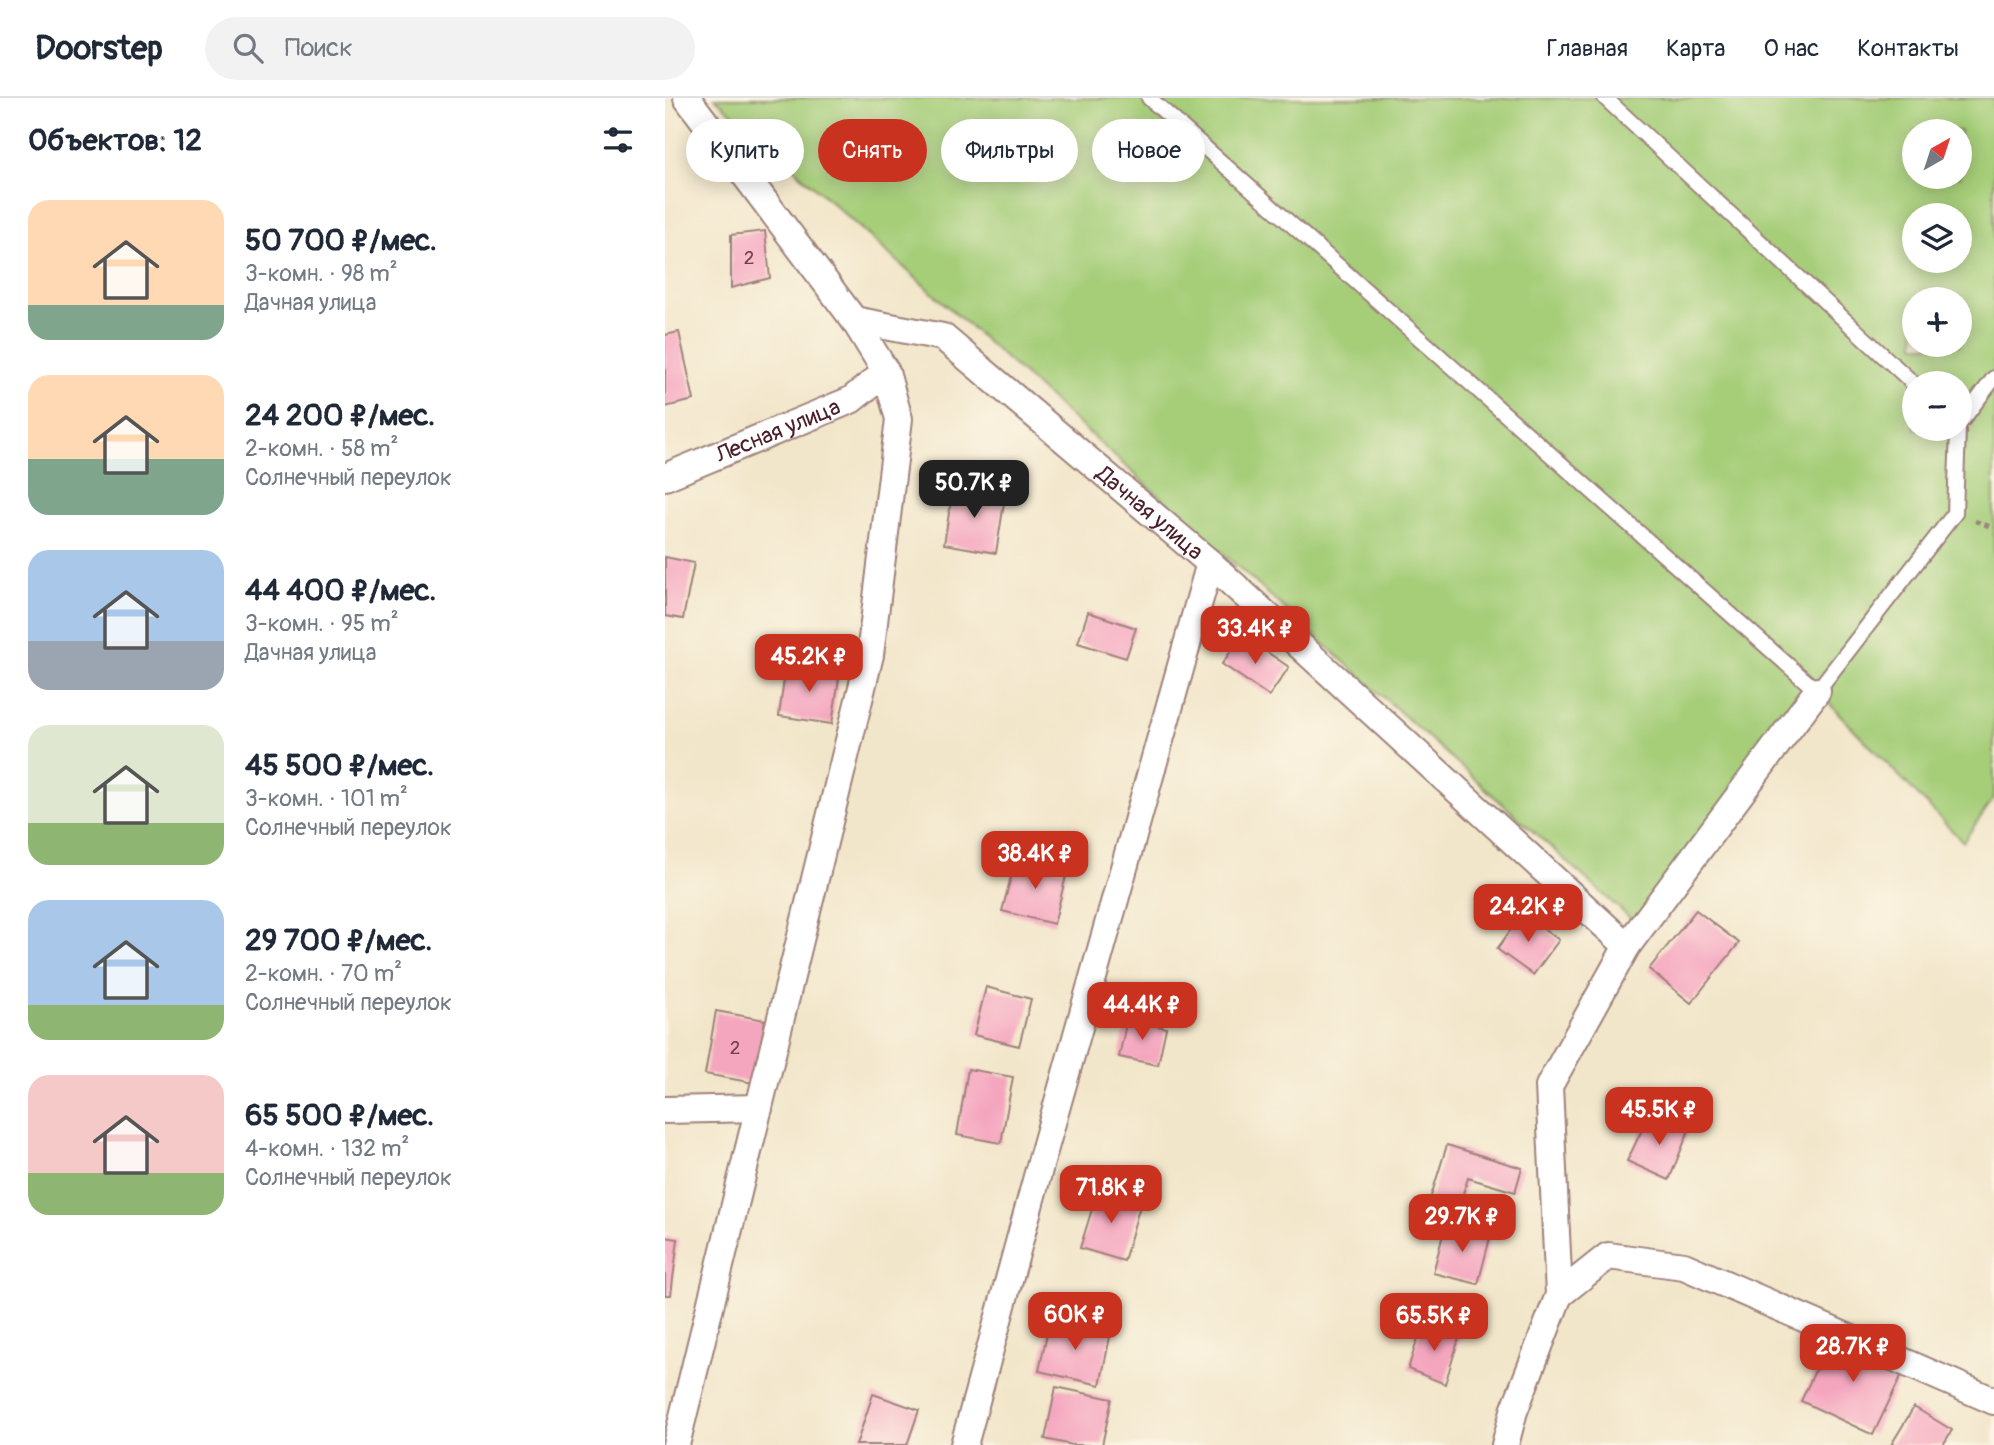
<!DOCTYPE html>
<html lang="ru">
<head>
<meta charset="utf-8">
<style>
	:root { --surface:#fff; --page:#f2f2f3; --text:#1f2937; --muted:#747a83; --line:#e0e1e3; --accent:#c8321e }
	body { margin:0; font-family:Pangolin,sans-serif; background:var(--page); color:var(--text); height:100vh; display:flex; flex-direction:column; font-size:26px; white-space:nowrap }
	* { box-sizing:border-box; margin:0 }
	p { font-size:23px; color:var(--muted) }
	.icon { flex:none; width:38px; height:38px; fill:none; stroke:currentColor; stroke-width:2; stroke-linecap:round; stroke-linejoin:round }
	.map { position:relative; flex:1; overflow:hidden }
	.drawer { display:flex; flex-direction:column; background:var(--surface); width:665px }
	.drawer>* { flex:none }
	.guide { position:absolute; left:21px; top:21px; width:665px; height:63px; display:flex; gap:14px }
	.needle { width:46px; rotate:39deg }
	.tools { position:absolute; left:1237px; top:21px; display:grid; gap:14px }
	.tools a { display:grid; place-items:center; width:70px; height:70px; border-radius:50%; background:var(--surface); box-shadow:0 4px 18px #0003; font-size:35px }
	.price { position:absolute; translate:-50% -60px; padding:0 16px; border-radius:14px; background:var(--accent); color:#fff; font-size:23px; line-height:46px; filter:drop-shadow(0 2px 4px #0008) }
	.price::after { content:''; position:absolute; left:50%; top:42px; width:21px; height:16px; margin-left:-10px; background:inherit; clip-path:polygon(0 0,100% 0,50% 100%) }
	.price.current { background:#222; color:#fff }
	ul { padding:0; list-style:none }
	li { display:flex; align-items:center; gap:21px; height:175px; padding:0 28px }
	li span { display:grid; place-items:center; flex:none; width:196px; height:140px; border-radius:21px; color:#555 }
	li>.icon { margin-inline-start:auto }
	span .icon { width:84px; height:84px; fill:#fffc; stroke-width:1 }
	li b { font-size:30px }
	h2 { display:flex; justify-content:space-between; align-items:center; height:84px; padding:0 28px; font-size:30px }
	.pill { padding:0 24px; border-radius:32px; background:var(--surface); box-shadow:0 4px 18px #0003; font-size:24px; line-height:63px }
	.pill.current { background:var(--accent); color:#fff }
	header { display:flex; align-items:center; gap:42px; box-sizing:border-box; height:98px; padding:0 35px; background:var(--surface); border-bottom:2px solid var(--line) }
	header strong { font-size:33px }
	nav { display:flex; gap:38px; margin-inline-start:auto; font-size:24px }
	.search { width:490px; height:63px; background:var(--page); display:flex; align-items:center; gap:18px; box-sizing:border-box; padding:0 24px; border-radius:38px; color:var(--muted); font-size:26px }
	main { display:flex; flex:1; min-height:0 }
	.map>svg:first-child { display:block }
	.green { fill:#a6ce79; stroke:#787652; stroke-width:2; fill-rule:evenodd }
	.building { fill:#f5a6bf }
	.lines { fill:none; stroke-linecap:round; stroke-linejoin:round }
	.service-casing { stroke:#9e827a; stroke-width:18 }
	.minor-casing { stroke:#9e827a; stroke-width:30 }
	.path { stroke:#9e827a; stroke-width:4.5; stroke-dasharray:5 5; stroke-linecap:butt }
	.service { stroke:#fff; stroke-width:14 }
	.minor { stroke:#fff; stroke-width:26 }
	.labels { text-anchor:middle; stroke-width:6; stroke-linejoin:round; paint-order:stroke }
	.number-label { font-size:19px; fill:#754150 }
	.street-label { font-size:23px; fill:#4a1f2b; stroke:#fcf5e5 }
</style>
</head>
<body>
<header>
<strong>Doorstep</strong>
<div class="search"><svg class="icon" aria-label="search" viewBox="0 0 24 24"><circle cx="10" cy="10" r="6"/><path d="M15 15l6 6"/></svg>Поиск</div>
<nav><a>Главная</a><a>Карта</a><a>О нас</a><a>Контакты</a></nav>
</header>
<main>
<section class="drawer">
<h2>Объектов: 12<svg class="icon" aria-label="filters" viewBox="0 0 24 24"><path d="M4 7h16M4 17h16"/><circle cx="9" cy="7" r="2"/><circle cx="15" cy="17" r="2"/></svg></h2>
<ul>
<li><span style="background:linear-gradient(#ffd9b3 75%,#7fa58c 0)"><svg class="icon" aria-label="home" viewBox="0 0 24 24"><path d="M3 11l9-7 9 7M6 9v11h12V9"/></svg></span><div><b>50 700 ₽/мес.</b><p>3-комн. · 98 m²</p><p>Дачная улица</p></div></li>
<li><span style="background:linear-gradient(#ffd9b3 60%,#7fa58c 0)"><svg class="icon" aria-label="home" viewBox="0 0 24 24"><path d="M3 11l9-7 9 7M6 9v11h12V9"/></svg></span><div><b>24 200 ₽/мес.</b><p>2-комн. · 58 m²</p><p>Солнечный переулок</p></div></li>
<li><span style="background:linear-gradient(#a9c7e8 65%,#9aa5b1 0)"><svg class="icon" aria-label="home" viewBox="0 0 24 24"><path d="M3 11l9-7 9 7M6 9v11h12V9"/></svg></span><div><b>44 400 ₽/мес.</b><p>3-комн. · 95 m²</p><p>Дачная улица</p></div></li>
<li><span style="background:linear-gradient(#dfe7d0 70%,#8fb573 0)"><svg class="icon" aria-label="home" viewBox="0 0 24 24"><path d="M3 11l9-7 9 7M6 9v11h12V9"/></svg></span><div><b>45 500 ₽/мес.</b><p>3-комн. · 101 m²</p><p>Солнечный переулок</p></div></li>
<li><span style="background:linear-gradient(#a9c7e8 75%,#8fb573 0)"><svg class="icon" aria-label="home" viewBox="0 0 24 24"><path d="M3 11l9-7 9 7M6 9v11h12V9"/></svg></span><div><b>29 700 ₽/мес.</b><p>2-комн. · 70 m²</p><p>Солнечный переулок</p></div></li>
<li><span style="background:linear-gradient(#f6c9c9 70%,#8fb573 0)"><svg class="icon" aria-label="home" viewBox="0 0 24 24"><path d="M3 11l9-7 9 7M6 9v11h12V9"/></svg></span><div><b>65 500 ₽/мес.</b><p>4-комн. · 132 m²</p><p>Солнечный переулок</p></div></li>
</ul>
</section>
<div class="map">
<svg width="1329" height="1347" viewBox="0 0 1329 1347">
	<rect width="100%" height="100%" fill="#fcf5e5"/>
	<filter id="ink" filterUnits="userSpaceOnUse"><feTurbulence type="fractalNoise" baseFrequency=".0143" numOctaves="2"/><feDisplacementMap in="SourceGraphic" scale="14" xChannelSelector="R" yChannelSelector="G"/><feConvolveMatrix kernelMatrix="1 2 1 2 8 2 1 2 1" color-interpolation-filters="sRGB"/></filter>
	<filter id="wash" filterUnits="userSpaceOnUse"><feTurbulence type="fractalNoise" baseFrequency=".00686" numOctaves="4" result="noise"/><feDisplacementMap in="SourceGraphic" scale="28" xChannelSelector="R" yChannelSelector="G"/><feGaussianBlur stdDeviation="1.57" result="paint"/><feColorMatrix in="noise" values="0 0 0 0 0 0 0 0 0 0 0 0 0 0 0 0 0 1.4 0 .05"/><feComposite in="paint" operator="in"/></filter>
	<g filter="url(#wash)">
		<rect width="100%" height="100%" fill="#f2e6ca"/>
		<path class="green" d="M50 0H1329V700L1298 744 1152 593 976 830ZM1250 33H1295V79H1250ZM1250 117H1295V163H1250ZM1250 201H1295V247H1250ZM1250 285H1295V331H1250Z"/>
		<g id="blocks">
			<path class="building" d="M100 133 105 180 66 190V137Z
				M14 234 29 302 0 309V237Z
				M288 390 340 399 331 455 279 446Z
				M0 459 29 465 18 521 0 518Z
				M423 514 471 530 461 560 413 545Z
				M577 537 624 569 604 598 557 566Z
				M121 566 175 574 167 626 114 618Z
				M351 760 402 774 389 826 337 813Z
				M1031 812 1074 845 1026 905 984 871Z
				M858 815 894 842 868 877 832 851Z
				M321 889 366 901 354 948 309 937Z
				M490 889 526 900 519 922 483 910Z
				M51 913 100 922 89 985 40 976Z
				M462 921 501 930 493 967 454 959Z
				M303 971 348 979 336 1045 292 1037Z
				M984 1017 1024 1032 1004 1082 962 1063Z
				M782 1047 857 1070 850 1094 803 1080 791 1117 763 1108Z
				M433 1092 476 1104 459 1163 415 1150Z
				M781 1125 826 1136 813 1186 768 1175Z
				M0 1139 13 1141 6 1197H0Z
				M385 1221 446 1234 435 1287 374 1273Z
				M758 1224 795 1237 780 1286 743 1271Z
				M1167 1236 1240 1270 1208 1337 1136 1303Z
				M391 1289 447 1301 437 1347H407L380 1341Z
				M208 1296 254 1312 242 1347H191Z
				M1249 1309 1287 1332 1278 1347H1226Z"/>
		</g>
	</g>
	<g filter="url(#ink)">
		<use href="#blocks" fill-opacity="0" stroke="#9e827a" stroke-width="2"/>
		<g class="lines">
			<g class="service-casing">
				<path id="service" d="M484 0 1152 593 1290 415 1293 331
					M940 0 1250 287
					M1295 325 1329 280"/>
			</g>
			<g class="minor-casing">
				<g id="minor">
					<path id="s1" d="M189 222 278 239 545 465 376 1064 299 1347"/>
					<path id="s2" d="M0 379 186 302 221 274"/>
					<path d="M545 465 962 848"/>
					<path d="M0 1012 94 1010"/>
					<path d="M894 1197 943 1158 1019 1168 1329 1303"/>
					<path d="M11 1347 205 557 234 321 221 274 189 222 22 0"/>
					<path d="M840 1347 849 1313 894 1197 884 988 962 848 1152 593"/>
				</g>
			</g>
			<path class="path" d="M1310 423 1329 430"/>
			<use href="#service" class="service"/>
			<use href="#minor" class="minor"/>
		</g>
	</g>
	<g class="labels">
		<g class="number-label">
			<text x="84" y="166">2</text>
			<text x="70" y="956">2</text>
		</g>
		<g class="street-label">
			<text dy="8" stroke="none"><textPath href="#s2" startOffset="122">Лесная улица</textPath></text>
			<text dy="8" stroke="none"><textPath href="#s1" startOffset="362">Дачная улица</textPath></text>
		</g>
	</g>
</svg>
<div class="tools">
<a><svg class="needle" viewBox="-14 -14 28 28"><path d="M0-13l5 13h-10z" fill="#e53935"/><path d="M0 13l5-13h-10z" fill="#747a83"/></svg></a>
<a><svg class="icon" aria-label="layers" viewBox="0 0 24 24"><path d="M12 4l9 5-9 5-9-5zM3 14l9 5 9-5"/></svg></a>
<a>+</a>
<a>−</a>
</div>
<b class="price current" style="left:309px;top:422px">50.7K ₽</b>
<b class="price" style="left:590px;top:568px">33.4K ₽</b>
<b class="price" style="left:144px;top:596px">45.2K ₽</b>
<b class="price" style="left:370px;top:793px">38.4K ₽</b>
<b class="price" style="left:863px;top:846px">24.2K ₽</b>
<b class="price" style="left:477px;top:944px">44.4K ₽</b>
<b class="price" style="left:994px;top:1049px">45.5K ₽</b>
<b class="price" style="left:446px;top:1127px">71.8K ₽</b>
<b class="price" style="left:797px;top:1156px">29.7K ₽</b>
<b class="price" style="left:410px;top:1254px">60K ₽</b>
<b class="price" style="left:769px;top:1255px">65.5K ₽</b>
<b class="price" style="left:1188px;top:1286px">28.7K ₽</b>
<div class="guide">
<a class="pill">Купить</a>
<a class="pill current">Снять</a>
<a class="pill">Фильтры</a>
<a class="pill">Новое</a>
</div>
</div>
</main>
</body>
</html>
